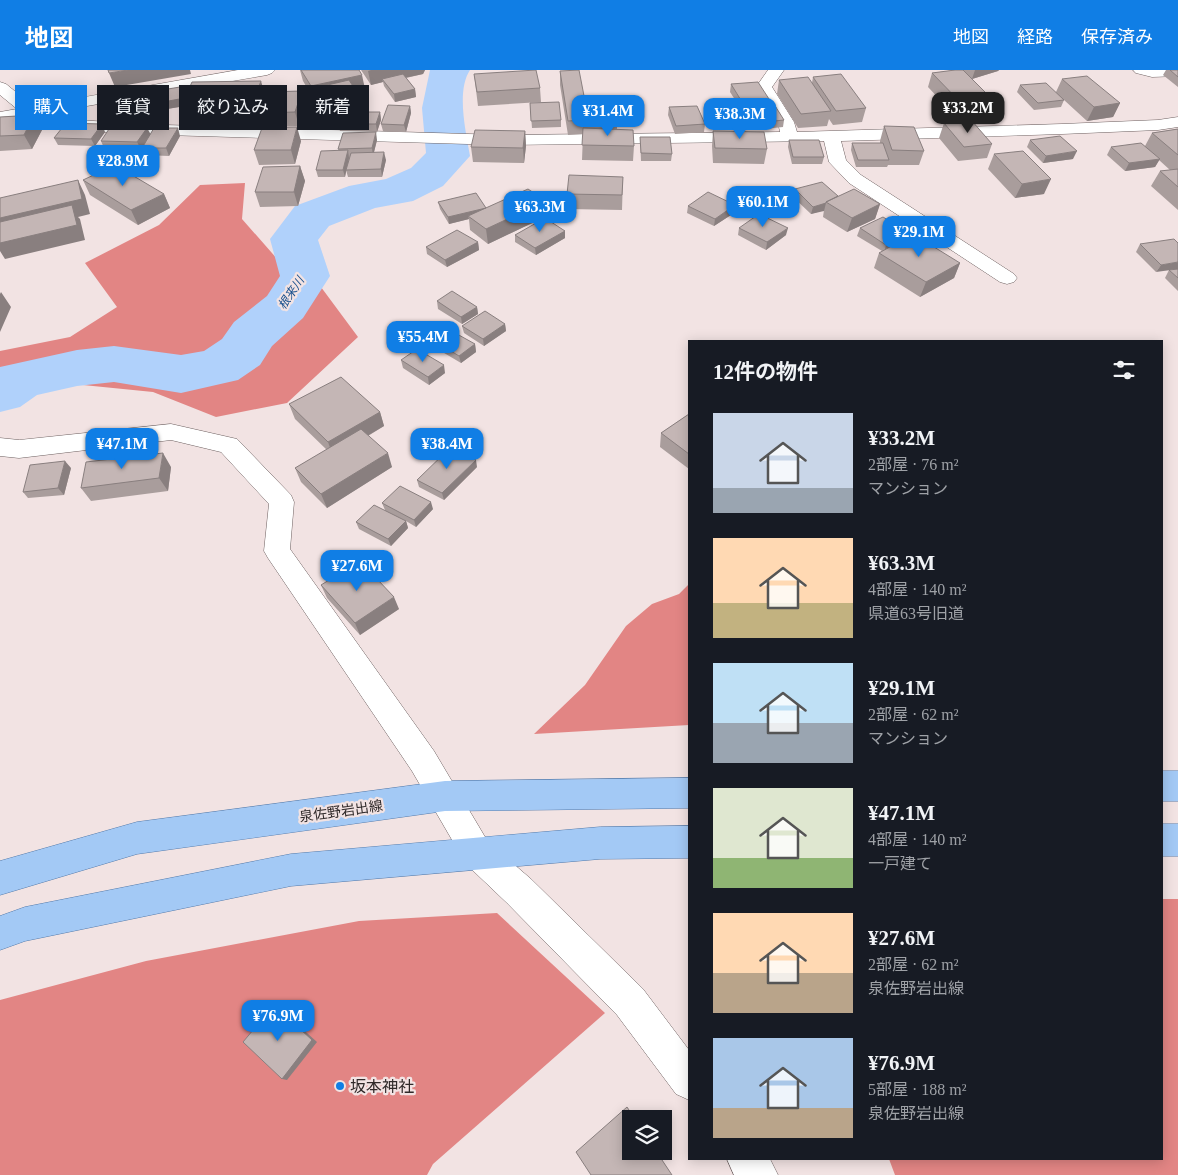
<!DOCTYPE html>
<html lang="ja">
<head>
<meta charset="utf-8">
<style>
	:root { --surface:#171b24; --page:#20242c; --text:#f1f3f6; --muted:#9ea1a6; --accent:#107ee5 }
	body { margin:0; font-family:"Times New Roman","Noto Sans JP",serif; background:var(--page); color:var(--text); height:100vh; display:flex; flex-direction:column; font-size:19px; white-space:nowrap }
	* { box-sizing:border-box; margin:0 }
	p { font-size:16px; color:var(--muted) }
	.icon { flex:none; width:28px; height:28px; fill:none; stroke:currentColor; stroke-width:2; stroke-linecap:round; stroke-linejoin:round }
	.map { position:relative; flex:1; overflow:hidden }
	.panel { position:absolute; left:688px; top:270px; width:475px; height:820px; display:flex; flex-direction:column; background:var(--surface); border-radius:0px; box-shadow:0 2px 12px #0003 }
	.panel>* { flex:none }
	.top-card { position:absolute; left:15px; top:15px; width:475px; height:45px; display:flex; gap:10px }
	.buttons { position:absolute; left:622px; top:1040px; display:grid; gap:10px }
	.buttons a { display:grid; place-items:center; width:50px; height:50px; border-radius:0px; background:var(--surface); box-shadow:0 2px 12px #0003; font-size:25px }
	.price { position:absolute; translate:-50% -42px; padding:0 11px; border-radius:10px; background:var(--accent); color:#fff; font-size:16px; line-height:32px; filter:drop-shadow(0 1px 2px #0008) }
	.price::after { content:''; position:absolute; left:50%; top:30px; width:15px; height:11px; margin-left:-8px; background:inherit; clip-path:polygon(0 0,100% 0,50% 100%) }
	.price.selected { background:#222; color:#fff }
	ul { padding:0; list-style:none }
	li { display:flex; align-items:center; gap:15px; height:125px; padding:0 25px }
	li span { display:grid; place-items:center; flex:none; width:140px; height:100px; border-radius:0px; color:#555 }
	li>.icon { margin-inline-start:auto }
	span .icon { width:60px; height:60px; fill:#fffc; stroke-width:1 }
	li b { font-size:21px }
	h2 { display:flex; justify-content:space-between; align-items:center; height:60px; padding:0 25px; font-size:21px }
	.chip { padding:0 18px; border-radius:0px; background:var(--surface); box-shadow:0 2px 12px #0003; font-size:18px; line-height:45px }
	.chip.selected { background:var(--accent); color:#fff }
	header { display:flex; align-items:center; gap:30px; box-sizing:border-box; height:70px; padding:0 25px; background:var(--accent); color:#fff }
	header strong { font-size:24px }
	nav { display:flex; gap:28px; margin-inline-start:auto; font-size:18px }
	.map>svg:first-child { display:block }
	.forest { fill:#e28584 }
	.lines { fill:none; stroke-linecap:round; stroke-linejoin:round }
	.river { fill:#b0d1fb; fill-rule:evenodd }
	.minor-casing { stroke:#6d6060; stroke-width:1 }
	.major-casing { stroke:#537aaa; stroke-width:1 }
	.minor { fill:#fff; fill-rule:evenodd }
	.major { fill:#a3c9f5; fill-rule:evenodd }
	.wall { fill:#a99d9c }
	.shaded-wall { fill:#897f7f }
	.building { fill:#c4b6b5; stroke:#897f7f }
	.poi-dot { fill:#107ee5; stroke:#f2e3e3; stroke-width:2 }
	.labels { text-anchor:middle; stroke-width:4.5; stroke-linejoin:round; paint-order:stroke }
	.far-water-label { font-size:12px; font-style:italic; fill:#1a518e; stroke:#f2e3e3 }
	.street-label { font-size:14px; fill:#302a2a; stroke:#f2e3e3 }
	.near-poi-label { font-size:16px; fill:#302a2a; stroke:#f2e3e3; text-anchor:start }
</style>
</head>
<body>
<header>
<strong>地図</strong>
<nav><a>地図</a><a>経路</a><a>保存済み</a></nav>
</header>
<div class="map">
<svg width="1178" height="1105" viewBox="0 0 1178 1105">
	<rect width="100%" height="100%" fill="#f2e3e3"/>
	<path class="forest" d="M245 113 242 149 279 191 318 213 358 267 287 333 216 347 153 322 63 313 0 335V281L70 267 117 237 85 193 159 155 200 115Z
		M689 514V655L534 664 585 615 626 556 652 534 679 524Z
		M1161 829H1178V1105H895L889 1089H1161Z
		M497 843 605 943 433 1094 427 1105H0V930L146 891 359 851Z"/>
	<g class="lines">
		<path class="river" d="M430 0H470C456 21 466 62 470 86L443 116 413 131 375 138 329 156 318 170 330 206 303 248 272 276 260 295 238 310 181 323 114 312 77 316 37 325 20 337 0 342V297L77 280 114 276 181 285 204 281 222 269 234 252 267 226 280 206 270 169 295 136 349 116 386 109 411 98 426 83 422 38Z"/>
		<g class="minor-casing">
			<path id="minor" d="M238 0H275L272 3 267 5 52 42 81 50 132 54 502 65 780 62 778 52 756 17 768 0H784L772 17 794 52 797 62 1062 54 1158 50 1178 47V57L1158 60 1062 64 841 71 846 90 861 105 1014 204 1017 208 1014 212 1007 214 1000 212 849 113 829 92 824 71 502 75 132 64 80 60 30 46 0 52V42L17 39 0 25V12L6 14 33 36Z
				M1133 0H1178V6L1152 7 1136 3Z
				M171 354 237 369 291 425 294 432 290 479 434 681 488 772 531 809 643 919 689 980V1030L676 1024 617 945 507 833 466 794 412 701 268 488 264 481 269 434 221 382 171 370 19 388 0 386V368L19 370Z
				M727 1089H770L778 1105H734Z"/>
		</g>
		<g class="major-casing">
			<path id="major" d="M1161 701H1178V731H1161Z
				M689 708V738L445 741 137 784 0 825V791L137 752 445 711Z
				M1161 754H1178V786H1161Z
				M689 756V788L600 789 291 816 25 871 0 880V846L25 837 291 784 600 757Z"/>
		</g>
		<use href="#minor" class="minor"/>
		<use href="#major" class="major"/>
	</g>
	<path class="wall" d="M300 0H359L365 19 356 21 360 27 363 41 358 42H380L381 50 377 62 340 61 338 54 341 46 324 50 314 33 312 26 303 11Z
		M361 0H425L423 4 406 8 415 19 416 27 395 32 384 16 383 12 371 15Z
		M955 0H999L998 1 972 9 993 30 988 44 957 48 928 17 932 3Z
		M1166 0H1178V17L1163 5Z
		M560 1 585 31 617 48V59L634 76 633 91 582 90 583 64 568 65 560 15Z
		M474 4 540 18 541 32 478 36Z
		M813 7 866 38 862 52 833 55 829 49 827 56 798 58 777 24 779 10 812 13Z
		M1062 9 1120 33 1113 47 1087 51 1064 30 1061 37 1034 40 1017 22 1020 15 1056 22Z
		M731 14 769 29V32L784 50 783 57 754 60 744 41V39H741L730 22Z
		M188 21 265 25 258 45 189 46 185 36 155 41 152 34 154 42 116 48 113 41 151 29Z
		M530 33 561 50V57L532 58Z
		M305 35 299 56 265 57 260 43Z
		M410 36 411 43 406 62 383 61 381 54Z
		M669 37 705 54 704 62 675 64 668 45Z
		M34 45 42 60 32 79 0 81V47Z
		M944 53 992 74 987 88 958 91 939 68Z
		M884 56 924 81 919 95H888L887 97H856L851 80 852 73H880V71Z
		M147 58 150 64 180 66 169 86 145 85 142 78 141 79 104 78 101 71Z
		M1178 59V140L1151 116 1160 101 1170 100 1159 90 1155 97 1125 101 1107 85 1111 77 1145 76 1152 63Z
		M525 61 526 76 524 93 473 92 471 77Z
		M713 61 767 79 764 94 713 93 712 76Z
		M105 62 95 76 58 75 54 68Z
		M640 67 672 84 671 91H641Z
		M377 70 374 82 386 90 382 107H348L346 100 345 107H318L316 100 339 81 338 79Z
		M789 70 824 87 822 94H792L788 77Z
		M1030 70 1073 89 1043 93 1027 77Z
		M301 71 295 94 259 95 254 80Z
		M994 84 1044 124 1015 128 988 99Z
		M300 96 305 111 298 136 260 137 255 122Z
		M623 107 622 140 568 139 567 124Z
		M83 110 164 124 170 138 138 155 90 125Z
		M795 119 838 126 880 134 875 149 847 162 823 147 824 140 811 144 793 127Z
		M438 132 486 138 547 146 488 174 470 160 469 149 449 154 440 139Z
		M735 135 734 143 714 156 687 143 688 136Z
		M739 158 786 165 766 180 738 165Z
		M860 158 909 163 908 167 960 193 954 208 920 227 874 198 879 183 882 181 857 166Z
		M565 161V168L536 185 515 172V165Z
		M478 172 479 180 447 197 427 184 426 177Z
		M1178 173 1156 202 1136 182 1140 174Z
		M1178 199V221L1165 208 1169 200Z
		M437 231 477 237 478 244 462 254 438 239Z
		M505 254 506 261 484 276 464 263 462 256Z
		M433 270 475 274 476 282 461 293 434 277Z
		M401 290 445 303 429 315 403 298Z
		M289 334 380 342 384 356 368 366 392 397 327 438 301 412 295 398 327 380 295 349Z
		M689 344V399L660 377 661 363Z
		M171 397 168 421 91 431 81 418Z
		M477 397 444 430 419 417 417 410Z
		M71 398 64 425 28 428 23 422Z
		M382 433 433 439 416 457 406 451 408 458 391 476 359 459 356 452 385 440Z
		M321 515 399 539 360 565 327 528Z"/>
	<path class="shaded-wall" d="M128 0H190L191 4 115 17 109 3Z
		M371 0H425L423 4 385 12 382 9 383 12 371 15 368 1Z
		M975 0H999L998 1 972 9Z
		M362 5 365 19 317 29 313 23 311 16Z
		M261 11 265 25 258 45 253 31Z
		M186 16 192 35 191 32H183L185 36 155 41 152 34 154 42 116 48 113 41 148 22 151 29Z
		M415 19 416 27 395 32 394 24Z
		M302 21 305 35 299 56 295 42Z
		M360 27 363 41 324 50 321 36Z
		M993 30 988 44 957 48 962 34Z
		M1120 33 1113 47 1087 51 1094 37Z
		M410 36 411 43 406 62 404 55Z
		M380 42 381 50 377 62 376 54Z
		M34 45 42 60 32 79 24 65Z
		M102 54 105 62 95 76 91 69Z
		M297 57 301 71 295 94 291 80Z
		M147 58 151 65 141 79 137 72Z
		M178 58 180 66 169 86 166 78Z
		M525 61 526 76 524 93 523 78Z
		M376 62 377 70 373 86 372 78Z
		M348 80 349 88 345 107 343 100Z
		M1077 81 1073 89 1043 93 1046 86Z
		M384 82 386 90 382 107 381 99Z
		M1160 89 1155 97 1125 101 1129 93Z
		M300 96 305 111 298 136 294 122Z
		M1051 109 1044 124 1015 128 1022 114Z
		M78 110 85 125 90 144 78 147 80 149 85 170 5 189 0 181V148Z
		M164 124 170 138 138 155 131 140Z
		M546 131 547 146 488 174 486 159Z
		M826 133 824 141 811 144 813 137Z
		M880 134 875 149 847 162 852 148Z
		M735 135 734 143 714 156 715 149Z
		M486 138 468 146 469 149 449 154 448 147Z
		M788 158 786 165 766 180 767 172Z
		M565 161V168L536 185 535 178Z
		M909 163 907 170 884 183 886 175Z
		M478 172 479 180 447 197 445 190Z
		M1178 192V199L1156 202 1161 195Z
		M960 193 954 208 920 227 926 212Z
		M1 222 11 237 0 262V224Z
		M477 237 478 244 462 254 461 247Z
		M505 254 506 261 484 276 483 269Z
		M475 274 476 282 461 293 459 286Z
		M444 295 445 303 429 315 428 307Z
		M380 342 384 356 333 386 328 372Z
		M163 383 171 397 168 421 159 408Z
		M388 383 392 397 327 438 321 424Z
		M476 390 477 397 444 430 442 423Z
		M65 391 71 398 64 425 58 418Z
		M431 432 433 439 416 457 414 450Z
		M406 451 408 458 391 476 388 469Z
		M394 527 399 539 360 565 355 553Z
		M274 935 279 938 317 972 287 1010 282 1009Z"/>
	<path class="building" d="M108 0H128L109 3Z
		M301 0H359L362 5 311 16Z
		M536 0 540 18 477 22 474 4Z
		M579 0 585 31 613 30 617 48 568 51 560 1Z
		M955 0H963L993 30 962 34 932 3Z
		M1170 0H1178V7Z
		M403 4 415 19 394 24 382 9Z
		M841 4 866 38 836 41 813 7Z
		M1087 6 1120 33 1094 37 1062 9Z
		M808 7 831 41 801 44 779 10Z
		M349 10 360 27 321 36 310 19Z
		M261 11 253 31 183 32 192 12Z
		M758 12 769 29 742 32 731 14Z
		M1046 13 1064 30 1038 33 1020 15Z
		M186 16 188 22 185 28 152 34 150 22Z
		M302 21 295 42 260 43 267 22Z
		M148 22 150 34 113 41 111 28Z
		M772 31 784 50 756 53 745 34Z
		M559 32 561 50 531 51 530 33Z
		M388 35 410 36 404 55 381 54Z
		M697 36 705 54 676 56 669 37Z
		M343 42H380L376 54H338Z
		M34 45 24 65 0 66V47Z
		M972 51 992 74 964 77 944 53Z
		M66 53 102 54 91 69 54 68Z
		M111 56 147 58 137 72 101 71Z
		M884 56 914 57 924 81 892 80Z
		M297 57 291 80H254L262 58Z
		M154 58H178L166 78H142Z
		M583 58 633 60 634 76 582 75Z
		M1178 59V85L1152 63Z
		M475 60 525 61 523 78 471 77Z
		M713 61 764 62 767 79 715 78Z
		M376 62 372 78 338 79 343 63Z
		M1060 66 1077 81 1046 86 1030 70Z
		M640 67H670L672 84 641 83Z
		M789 70H819L824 87H793Z
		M852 73H883L889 90H858Z
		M1141 73 1160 89 1129 93 1111 77Z
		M348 80 343 100H316L321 81Z
		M1023 81 1051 109 1022 114 994 84Z
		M384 82 381 99 346 100 351 83Z
		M115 95 164 124 131 140 83 110Z
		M300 96 294 122H255L263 97Z
		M1178 99V117L1160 101Z
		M569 105 623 107 622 125 567 124Z
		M78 110 82 129 0 148V128Z
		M822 112 838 126 826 132V133L813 137 795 119Z
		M528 119 546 131 486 159 468 146Z
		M854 119 880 134 852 148 826 132Z
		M708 122 735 135 715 149 688 136Z
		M476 123 486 138 448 147 438 132Z
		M72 135 77 155 0 173V152Z
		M759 144 788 158 767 172 739 158Z
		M883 147 909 163 886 175 860 158Z
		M545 148 565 161 535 178 515 165Z
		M457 160 478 172 445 190 426 177Z
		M913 164 960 193 926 212 879 183Z
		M1174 169 1178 173V192L1161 195 1140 174Z
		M1178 199V208L1169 200Z
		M452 221 477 237 461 247 437 231Z
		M485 241 505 254 483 269 462 256Z
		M448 259 475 274 459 286 433 270Z
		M417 279 444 295 428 307 401 290Z
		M341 307 380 342 328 372 289 334Z
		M689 344V384L661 363Z
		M361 359 388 383 321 424 295 398Z
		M451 377 476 390 442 423 417 410Z
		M163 383 159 408 81 418 86 392Z
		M65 391 58 418 23 422 30 395Z
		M400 416 431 432 414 450 382 433Z
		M374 435 406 451 388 469 356 452Z
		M360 491 394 527 355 553 321 515Z
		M274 935 312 970 282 1009 243 972Z
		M627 1037 635 1049H631V1081H656L672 1105H591L576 1082Z"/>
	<circle class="poi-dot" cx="340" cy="1016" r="5"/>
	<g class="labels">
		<g class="far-water-label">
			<text transform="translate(291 223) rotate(-56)" y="4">根来川</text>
		</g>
		<g class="street-label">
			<text transform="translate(341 741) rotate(-8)" y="5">泉佐野岩出線</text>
		</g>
		<g class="near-poi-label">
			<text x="350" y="1022">坂本神社</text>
		</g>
	</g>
</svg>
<div class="buttons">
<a><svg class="icon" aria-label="layers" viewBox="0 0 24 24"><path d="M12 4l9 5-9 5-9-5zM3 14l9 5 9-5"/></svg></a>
</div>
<b class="price selected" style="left:968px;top:64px">¥33.2M</b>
<b class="price" style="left:608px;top:67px">¥31.4M</b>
<b class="price" style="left:740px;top:70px">¥38.3M</b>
<b class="price" style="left:123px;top:117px">¥28.9M</b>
<b class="price" style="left:763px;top:158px">¥60.1M</b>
<b class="price" style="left:540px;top:163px">¥63.3M</b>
<b class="price" style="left:919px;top:188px">¥29.1M</b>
<b class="price" style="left:423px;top:293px">¥55.4M</b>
<b class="price" style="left:122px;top:400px">¥47.1M</b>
<b class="price" style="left:447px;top:400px">¥38.4M</b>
<b class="price" style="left:357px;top:522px">¥27.6M</b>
<b class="price" style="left:278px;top:972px">¥76.9M</b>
<div class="top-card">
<a class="chip selected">購入</a>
<a class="chip">賃貸</a>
<a class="chip">絞り込み</a>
<a class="chip">新着</a>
</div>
<section class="panel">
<h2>12件の物件<svg class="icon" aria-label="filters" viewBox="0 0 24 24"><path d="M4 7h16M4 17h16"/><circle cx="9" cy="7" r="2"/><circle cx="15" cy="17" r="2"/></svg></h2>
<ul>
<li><span style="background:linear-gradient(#c9d6e8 75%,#9aa5b1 0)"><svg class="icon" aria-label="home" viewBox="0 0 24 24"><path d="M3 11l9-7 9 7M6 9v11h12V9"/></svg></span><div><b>¥33.2M</b><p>2部屋 · 76 m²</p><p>マンション</p></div></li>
<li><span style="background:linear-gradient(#ffd9b3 65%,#c2b280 0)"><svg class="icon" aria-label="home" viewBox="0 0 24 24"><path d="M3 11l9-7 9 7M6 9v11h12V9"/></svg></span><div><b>¥63.3M</b><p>4部屋 · 140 m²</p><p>県道63号旧道</p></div></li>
<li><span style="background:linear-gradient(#bfe0f5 60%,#9aa5b1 0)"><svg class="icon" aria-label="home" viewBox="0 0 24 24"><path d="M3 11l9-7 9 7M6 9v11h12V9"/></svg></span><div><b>¥29.1M</b><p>2部屋 · 62 m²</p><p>マンション</p></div></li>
<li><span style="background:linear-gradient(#dfe7d0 70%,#8fb573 0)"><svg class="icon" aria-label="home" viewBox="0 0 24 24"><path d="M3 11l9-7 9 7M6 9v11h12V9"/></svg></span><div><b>¥47.1M</b><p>4部屋 · 140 m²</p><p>一戸建て</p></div></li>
<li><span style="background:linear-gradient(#ffd9b3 60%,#b9a48a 0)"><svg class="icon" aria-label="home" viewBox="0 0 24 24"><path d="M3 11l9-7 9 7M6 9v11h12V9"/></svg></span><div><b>¥27.6M</b><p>2部屋 · 62 m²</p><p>泉佐野岩出線</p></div></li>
<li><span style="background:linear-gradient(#a9c7e8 70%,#b9a48a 0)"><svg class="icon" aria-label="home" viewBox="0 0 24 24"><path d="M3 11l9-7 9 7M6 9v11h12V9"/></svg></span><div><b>¥76.9M</b><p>5部屋 · 188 m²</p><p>泉佐野岩出線</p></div></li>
</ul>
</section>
</div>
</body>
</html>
